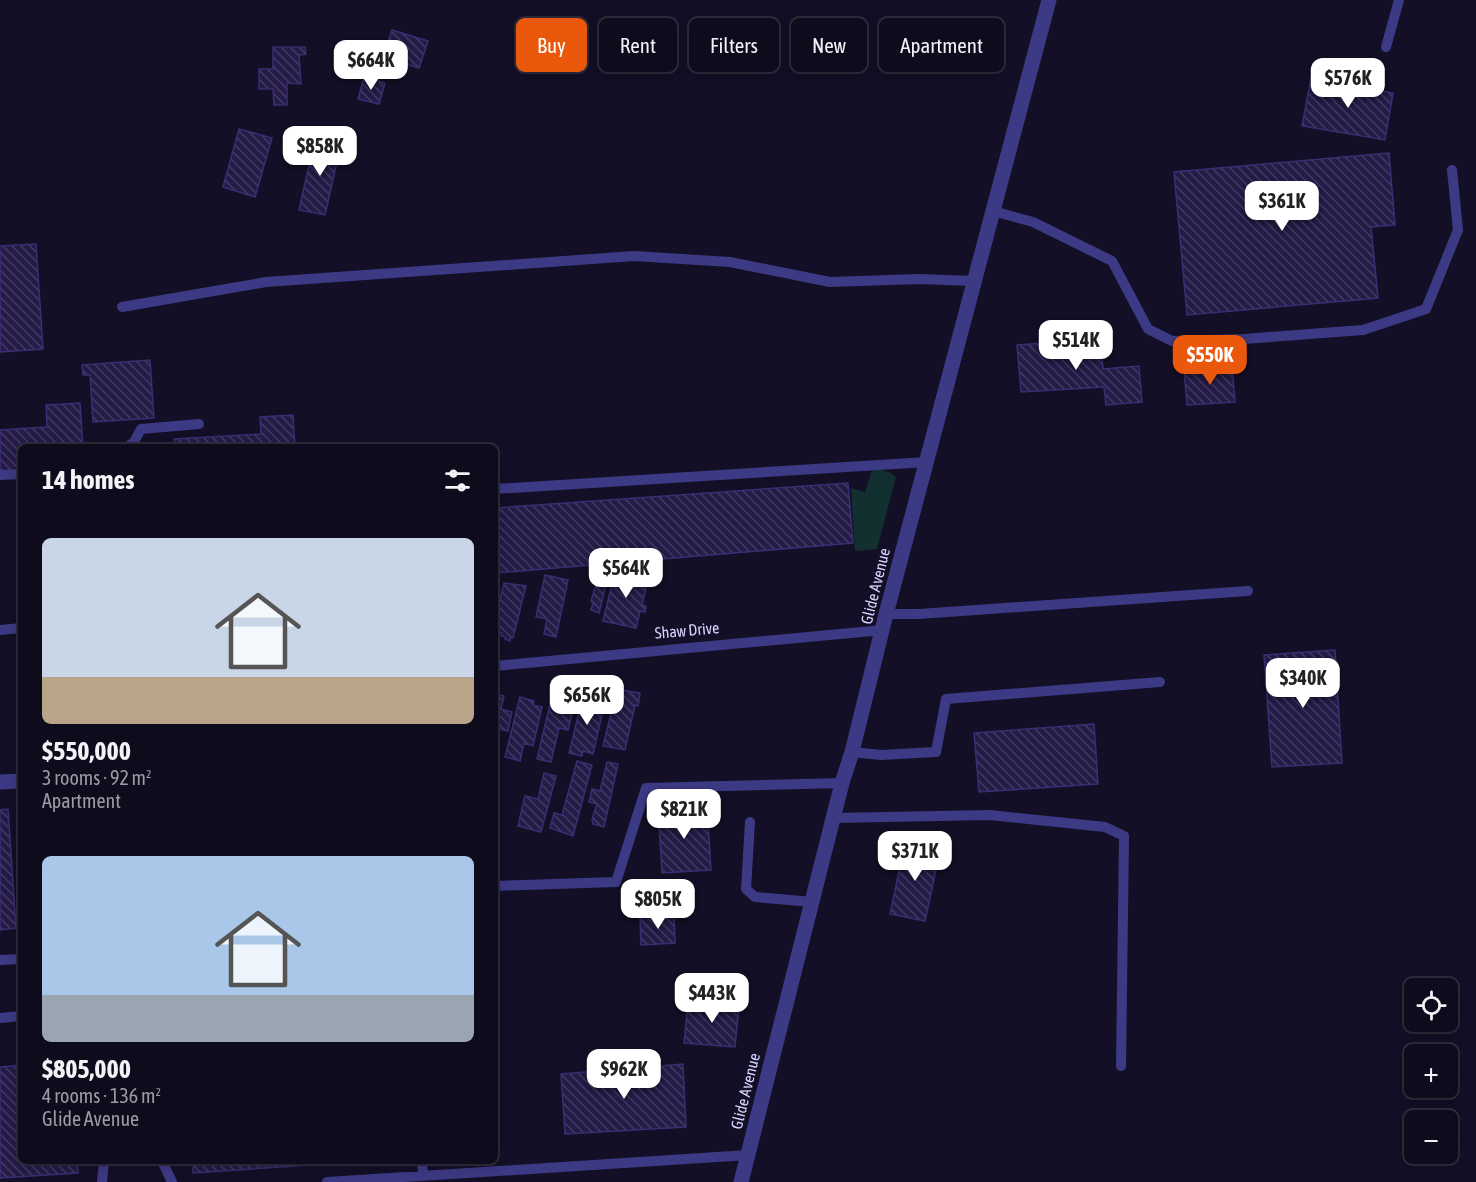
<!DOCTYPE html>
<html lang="en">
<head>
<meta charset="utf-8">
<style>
	:root { --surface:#0e0b1c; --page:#1c1929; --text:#f1f3f6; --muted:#9b9ba3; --line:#2e2b3b; --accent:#ea580c }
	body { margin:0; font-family:"Asap Condensed",sans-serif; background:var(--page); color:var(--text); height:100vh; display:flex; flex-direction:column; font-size:22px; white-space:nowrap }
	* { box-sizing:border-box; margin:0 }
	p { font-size:20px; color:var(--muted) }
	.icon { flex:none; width:33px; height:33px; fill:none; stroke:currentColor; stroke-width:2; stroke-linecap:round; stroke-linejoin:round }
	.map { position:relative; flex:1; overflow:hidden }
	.sheet { position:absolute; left:18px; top:444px; width:480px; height:720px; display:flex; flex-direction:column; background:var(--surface); border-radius:9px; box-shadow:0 3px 15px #0003,0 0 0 2px var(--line) }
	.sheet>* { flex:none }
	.top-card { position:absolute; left:516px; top:18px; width:570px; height:54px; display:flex; gap:12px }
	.buttons { position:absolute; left:1404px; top:978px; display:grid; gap:12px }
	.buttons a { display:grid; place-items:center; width:54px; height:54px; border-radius:9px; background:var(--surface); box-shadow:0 3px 15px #0003,0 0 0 2px var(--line); font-size:30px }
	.price { position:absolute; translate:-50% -51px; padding:0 14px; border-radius:12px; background:#fff; color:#222; font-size:20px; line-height:39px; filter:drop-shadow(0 2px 3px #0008) }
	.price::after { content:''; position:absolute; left:50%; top:36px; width:18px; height:14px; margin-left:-9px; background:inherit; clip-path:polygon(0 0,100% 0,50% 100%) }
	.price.on { background:var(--accent); color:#fff }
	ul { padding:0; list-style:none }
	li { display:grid; align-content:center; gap:12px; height:318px; padding:0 24px }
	li span { display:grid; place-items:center; height:186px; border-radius:9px; color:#555 }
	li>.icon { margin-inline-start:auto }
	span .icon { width:108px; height:108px; fill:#fffc; stroke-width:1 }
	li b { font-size:26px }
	h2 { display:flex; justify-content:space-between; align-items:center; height:72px; padding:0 24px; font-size:26px }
	.tag { padding:0 21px; border-radius:9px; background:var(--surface); box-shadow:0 3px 15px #0003,0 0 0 2px var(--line); font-size:21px; line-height:54px }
	.tag.on { background:var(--accent); color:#fff }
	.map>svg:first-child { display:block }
	.grass { fill:#12302f }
	.building { fill:url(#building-back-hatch); stroke:#3b2d73; stroke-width:1.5 }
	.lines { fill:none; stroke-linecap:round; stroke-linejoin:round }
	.service { stroke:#3d3a85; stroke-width:10 }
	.minor { stroke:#3d3a85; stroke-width:15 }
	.labels { text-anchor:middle; stroke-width:4.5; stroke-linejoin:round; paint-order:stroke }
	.street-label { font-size:16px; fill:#d9d4ff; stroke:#130f26 }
</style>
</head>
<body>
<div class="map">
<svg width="1476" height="1182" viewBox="0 0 1476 1182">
	<defs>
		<pattern id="building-back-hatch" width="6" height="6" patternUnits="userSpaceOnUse" patternTransform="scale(1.5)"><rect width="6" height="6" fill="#241b47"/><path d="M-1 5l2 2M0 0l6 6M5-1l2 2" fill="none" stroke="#433b63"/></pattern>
	</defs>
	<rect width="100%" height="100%" fill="#130f26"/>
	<path class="grass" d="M873 468 889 472 896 477 877 549 855 551 851 488 865 492Z"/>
	<path class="building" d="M392 30 428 41 419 68 383 57Z
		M273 47H305L306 54 299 55 301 84 287 83V105H274L273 89H259V69H273Z
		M364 77 385 83 379 104 358 99Z
		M1311 78 1393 93 1385 140 1302 126Z
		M239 129 272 138 255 197 223 187Z
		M315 138 341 144 325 215 299 210Z
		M1389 153 1395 225 1371 227 1378 298 1187 315 1174 172Z
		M36 244 43 349 0 352V246Z
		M1101 339 1103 369 1139 366 1142 402 1106 405 1104 387 1021 392 1017 345Z
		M150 360 154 418 93 422 90 375H83L82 365Z
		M1232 366 1235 402 1187 405 1184 369Z
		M80 403 83 447H21V471L0 472V430L47 427 46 405Z
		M293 415 295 447H175L174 439 261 434 260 417Z
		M848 483 853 543 495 573V508Z
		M616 568 626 571 625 575 640 578 642 570 650 572 642 605 646 606 645 612 640 611 636 628 603 621Z
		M545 575 568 580 556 637 544 634 547 619 536 617Z
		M599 575 608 577 599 613 591 610 593 603 591 601Z
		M504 583 526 586 513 638H510V641L505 639V637L501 636 502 633 495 631V621Z
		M1335 650 1342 763 1272 767 1264 655Z
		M617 689 640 693 638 706 635 705 625 750 603 746Z
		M553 692 567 695 566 699 575 701 568 730 559 728 551 762 537 759Z
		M495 694 504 696 501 709 512 712 508 731 496 728 495 731Z
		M583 696 605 702 593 754 583 751 582 756 569 753Z
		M520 697 534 701 533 705 542 707 533 746 524 743 520 761 505 757Z
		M1094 724 1098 784 979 792 974 733Z
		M577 761 592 765 573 836 550 828 554 813 562 815Z
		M607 762 618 764 604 827 593 824 592 819 597 804 589 802 592 789 600 791Z
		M544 773 556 776 541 832 518 826 525 796 538 799Z
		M707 807 711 870 662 873 658 809Z
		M8 809 16 928 0 930V810Z
		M905 843 940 851 925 921 890 914Z
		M674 915 675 943 641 945 640 917Z
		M688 1002 739 1006 735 1047 684 1043Z
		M683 1064 686 1127 565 1134 561 1074Z
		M21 1065V1161H77L78 1173 0 1178V1067Z
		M193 1161H370L193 1173Z"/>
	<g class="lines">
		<path class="service" d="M1386 47 1399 0
			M993 211 1033 222 1112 261 1148 329 1172 341 1244 339 1363 330 1426 309 1458 230 1452 170
			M122 307 266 282 634 256 730 262 830 282 919 279 974 281
			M127 447 134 442 141 429 199 424
			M0 475 21 474
			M495 489 927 462
			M886 614H919L1248 591
			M0 630 21 628
			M495 666 883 630
			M852 752 881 755 936 752 946 699 1160 682
			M833 818 990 815 1105 827 1124 836 1121 1066
			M750 822 746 889 755 897 812 902
			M495 886 616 882 646 788 842 783
			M0 960 21 959
			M0 1018 21 1016
			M162 1161 172 1182
			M422 1161 423 1176
			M102 1182 104 1161
			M327 1182 748 1155"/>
		<path class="minor" d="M0 782 21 781
			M741 1182 842 783 852 752 886 614 1049 0"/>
	</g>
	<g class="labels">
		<g class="street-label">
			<text transform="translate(875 586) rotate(-76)" y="6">Glide Avenue</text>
			<text transform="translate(687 630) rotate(-5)" y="6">Shaw Drive</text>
			<text transform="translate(745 1091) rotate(-76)" y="6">Glide Avenue</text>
		</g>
	</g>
</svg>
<div class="buttons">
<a><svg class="icon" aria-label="locate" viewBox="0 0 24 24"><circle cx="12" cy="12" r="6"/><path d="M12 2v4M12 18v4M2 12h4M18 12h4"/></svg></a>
<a>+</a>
<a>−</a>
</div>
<b class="price" style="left:371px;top:91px">$664K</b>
<b class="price" style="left:1348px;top:109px">$576K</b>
<b class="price" style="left:320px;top:177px">$858K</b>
<b class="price" style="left:1282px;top:232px">$361K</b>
<b class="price" style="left:1076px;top:371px">$514K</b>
<b class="price on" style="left:1210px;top:386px">$550K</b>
<b class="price" style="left:626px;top:599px">$564K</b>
<b class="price" style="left:1303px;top:709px">$340K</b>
<b class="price" style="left:587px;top:726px">$656K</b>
<b class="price" style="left:684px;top:840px">$821K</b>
<b class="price" style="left:915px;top:882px">$371K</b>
<b class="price" style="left:658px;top:930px">$805K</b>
<b class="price" style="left:712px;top:1024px">$443K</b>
<b class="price" style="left:624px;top:1100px">$962K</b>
<div class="top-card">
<a class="tag on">Buy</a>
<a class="tag">Rent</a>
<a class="tag">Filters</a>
<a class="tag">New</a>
<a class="tag">Apartment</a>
</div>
<section class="sheet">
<h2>14 homes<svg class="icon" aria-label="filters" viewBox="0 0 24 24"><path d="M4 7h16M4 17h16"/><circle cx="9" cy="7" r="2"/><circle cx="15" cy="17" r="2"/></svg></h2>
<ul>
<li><span style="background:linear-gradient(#c9d6e8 75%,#b9a48a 0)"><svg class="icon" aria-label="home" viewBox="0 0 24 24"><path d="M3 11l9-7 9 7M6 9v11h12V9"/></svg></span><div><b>$550,000</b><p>3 rooms · 92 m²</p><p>Apartment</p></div></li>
<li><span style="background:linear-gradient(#a9c7e8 75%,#9aa5b1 0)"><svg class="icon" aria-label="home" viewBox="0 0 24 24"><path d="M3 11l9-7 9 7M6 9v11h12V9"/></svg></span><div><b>$805,000</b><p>4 rooms · 136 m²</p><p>Glide Avenue</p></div></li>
</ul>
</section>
</div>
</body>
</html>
